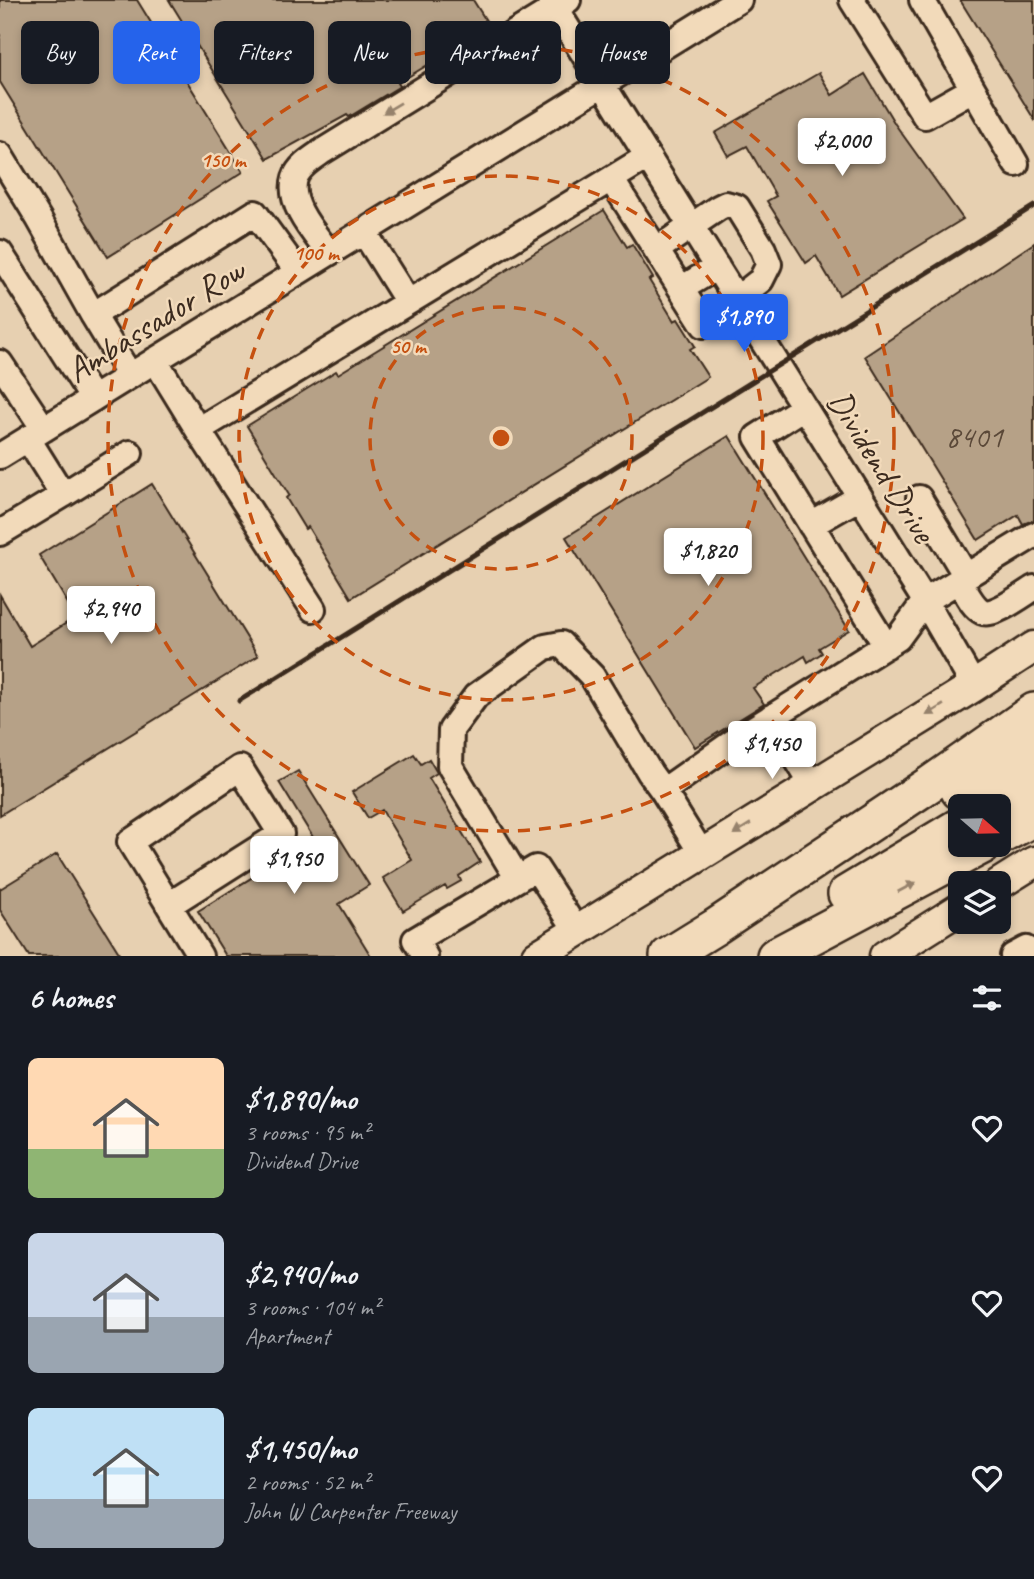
<!DOCTYPE html>
<html lang="en">
<head>
<meta charset="utf-8">
<style>
	:root { --surface:#171b24; --page:#20242c; --text:#f1f3f6; --muted:#9ea1a6; --accent:#2563eb }
	body { margin:0; font-family:Caveat,sans-serif; background:var(--page); color:var(--text); height:100vh; display:flex; flex-direction:column; font-size:26px; white-space:nowrap }
	* { box-sizing:border-box; margin:0 }
	p { font-size:23px; color:var(--muted) }
	.icon { flex:none; width:38px; height:38px; fill:none; stroke:currentColor; stroke-width:2; stroke-linecap:round; stroke-linejoin:round }
	.map { position:relative; height:956px; overflow:hidden }
	.details { display:flex; flex-direction:column; background:var(--surface); flex:1 }
	.details>* { flex:none }
	.banner { position:absolute; left:21px; top:21px; width:992px; height:63px; display:flex; gap:14px }
	.needle { width:46px; rotate:110deg }
	.fabs { position:absolute; left:948px; top:794px; display:grid; gap:14px }
	.fabs a { display:grid; place-items:center; width:63px; height:63px; border-radius:10px; background:var(--surface); box-shadow:0 4px 10px #0003; font-size:35px }
	.price { position:absolute; translate:-50% -60px; padding:0 16px; border-radius:7px; background:#fff; color:#222; font-size:23px; line-height:46px; filter:drop-shadow(0 2px 4px #0008) }
	.price::after { content:''; position:absolute; left:50%; top:42px; width:21px; height:16px; margin-left:-10px; background:inherit; clip-path:polygon(0 0,100% 0,50% 100%) }
	.price.selected { background:var(--accent); color:#fff }
	ul { padding:0; list-style:none }
	li { display:flex; align-items:center; gap:21px; height:175px; padding:0 28px }
	li span { display:grid; place-items:center; flex:none; width:196px; height:140px; border-radius:10px; color:#555 }
	li>.icon { margin-inline-start:auto }
	span .icon { width:84px; height:84px; fill:#fffc; stroke-width:1 }
	li b { font-size:30px }
	h2 { display:flex; justify-content:space-between; align-items:center; height:84px; padding:0 28px; font-size:30px }
	.chip { padding:0 24px; border-radius:10px; background:var(--surface); box-shadow:0 4px 10px #0003; font-size:24px; line-height:63px }
	.chip.selected { background:var(--accent); color:#fff }
	.map>svg:first-child { display:block }
	.building { fill:#b6a187; stroke:#3b2a1e; stroke-width:2 }
	.lines { fill:none; stroke-linecap:round; stroke-linejoin:round }
	.minor-casing { stroke:#3b2a1e; stroke-width:30 }
	.major-casing { stroke:#3b2a1e; stroke-width:35 }
	.highway-casing { stroke:#3b2a1e; stroke-width:40 }
	.minor { stroke:#f2daba; stroke-width:24 }
	.major { stroke:#f2daba; stroke-width:30 }
	.highway { stroke:#f2daba; stroke-width:35 }
	.rail { stroke:#3b2a1e; stroke-width:5 }
	.oneway { fill:#96826c }
	.ring { fill:none; stroke:#c55010; stroke-width:3.5; stroke-dasharray:12 9 }
	.labels { text-anchor:middle; stroke-width:5; stroke-linejoin:round; paint-order:stroke }
	.number-label { font-size:32px; fill:#5a4838 }
	.street-label { font-size:35px; fill:#3b2a1e; stroke:#f2daba }
	.centre { fill:#c55010; stroke:#f2daba; stroke-width:3.5 }
	.ring-label { font-size:21px; text-anchor:middle; font-weight:bold; fill:#c55010; stroke:#f2daba; stroke-width:5; stroke-linejoin:round; paint-order:stroke }
</style>
</head>
<body>
<div class="map">
<svg width="1034" height="956" viewBox="0 0 1034 956">
	<rect width="100%" height="100%" fill="#e7d0b1"/>
	<filter id="ink" filterUnits="userSpaceOnUse"><feTurbulence type="fractalNoise" baseFrequency=".0143" numOctaves="2"/><feDisplacementMap in="SourceGraphic" scale="14" xChannelSelector="R" yChannelSelector="G"/><feConvolveMatrix kernelMatrix="1 2 1 2 8 2 1 2 1" color-interpolation-filters="sRGB"/></filter>
	<g filter="url(#ink)">
		<path class="building" d="M0 0H137L243 172 108 257 0 82Z
			M169 0H473L490 27 398 83 400 86 349 117 347 115 267 159Z
			M960 0H1034V119Z
			M819 73 832 95 865 74 895 124 963 219 839 295 816 256 806 263 767 201 776 196 747 146 728 156 715 133Z
			M604 210 627 247 632 244 653 278 649 280 674 321 678 319 695 346 690 349 708 377 351 598 308 527 305 529 286 498 289 495 247 426 336 371 338 374Z
			M1034 243V520L1023 524 1018 515 978 540 865 356Z
			M729 436 849 630 819 648 822 653 808 662 805 656 753 688 764 704 695 747 566 537Z
			M152 484 258 656 0 815V595L30 646 76 617 39 555Z
			M414 754 421 764 429 759 436 771 437 773 429 778 480 862 459 876 461 881 447 889 445 886 403 911 383 878 412 860 382 810 368 818 352 792Z
			M298 771 369 885 339 904 371 956H226L198 911 314 839 279 782Z
			M57 854 121 956H29L0 910V889Z"/>
		<g class="lines">
			<g class="minor-casing">
				<path id="minor" d="M550 0 925 601 974 686
					M852 0 925 116 973 89
					M922 0 1016 164
					M0 155 39 219 93 315 255 213 298 272
					M611 179 647 157
					M364 232 408 302
					M0 253 93 399
					M329 253C315 234 287 204 295 178 299 166 313 158 323 151L568 0
					M681 289 717 267
					M93 315 130 376
					M155 360 198 430 611 179 704 325 761 280 769 264 763 249 737 207 726 204 718 208 656 250
					M0 363 44 429
					M804 407 757 437 886 646
					M198 430 313 609
					M28 439 63 495 130 453
					M0 456 739 0
					M919 498 966 576
					M811 525 860 497
					M0 533 63 495
					M959 580C965 590 972 607 983 612 993 617 1024 594 1034 588
					M771 717 813 786
					M702 854 663 791 740 737 898 638 925 601 1034 535
					M518 879 450 766 451 730 476 696 545 647 561 644 592 676 650 773 663 791
					M169 905 281 834 240 768 130 842 200 956
					M425 956 415 940 536 868 577 931
					M1013 956 1026 949 1034 954"/>
			</g>
			<g class="major-casing">
				<path id="major" d="M999 884 1034 862
					M537 956 974 686 1034 647
					M885 956 961 908"/>
			</g>
			<g class="highway-casing">
				<path id="highway" d="M959 791 1034 744
					M991 807 1034 781
					M999 837 1034 818
					M846 894 961 825
					M668 956 715 927 930 784 1034 711
					M775 956 984 845"/>
			</g>
			<use href="#minor" class="minor"/>
			<use href="#major" class="major"/>
			<use href="#highway" class="highway"/>
			<path class="rail" d="M239 701 1034 206"/>
		</g>
		<defs><path id="oneway-solid" d="M-6-.8H1V-3.2L6.5 0L1 3.2V.8H-6Z" transform="scale(1.75)"/></defs>
		<g class="oneway">
			<use href="#oneway-solid" transform="translate(392 108) rotate(149)"/>
			<use href="#oneway-solid" transform="translate(935 710) rotate(148)"/>
			<use href="#oneway-solid" transform="translate(742 829) rotate(148)"/>
			<use href="#oneway-solid" transform="translate(907 887) rotate(-28)"/>
		</g>
	</g>
	<g class="ring">
		<circle cx="501" cy="438" r="131"/>
		<circle cx="501" cy="438" r="262"/>
		<circle cx="501" cy="438" r="393"/>
	</g>
	<g class="labels">
		<g class="number-label">
			<text x="974" y="447">8401</text>
		</g>
		<g class="street-label">
			<text transform="translate(155 320) rotate(-32)" y="12">Ambassador Row</text>
			<text transform="translate(882 466) rotate(58)" y="12">Dividend Drive</text>
		</g>
	</g>
	<circle cx="501" cy="438" r="10" class="centre"/>
	<g class="ring-label">
		<text x="223" y="167">150 m</text>
		<text x="316" y="260">100 m</text>
		<text x="408" y="353">50 m</text>
	</g>
</svg>
<div class="fabs">
<a><svg class="needle" viewBox="-14 -14 28 28"><path d="M0-13l5 13h-10z" fill="#e53935"/><path d="M0 13l5-13h-10z" fill="#9ea1a6"/></svg></a>
<a><svg class="icon" aria-label="layers" viewBox="0 0 24 24"><path d="M12 4l9 5-9 5-9-5zM3 14l9 5 9-5"/></svg></a>
</div>
<b class="price" style="left:842px;top:178px">$2,000</b>
<b class="price selected" style="left:744px;top:354px">$1,890</b>
<b class="price" style="left:708px;top:588px">$1,820</b>
<b class="price" style="left:111px;top:646px">$2,940</b>
<b class="price" style="left:772px;top:781px">$1,450</b>
<b class="price" style="left:294px;top:896px">$1,950</b>
<div class="banner">
<a class="chip">Buy</a>
<a class="chip selected">Rent</a>
<a class="chip">Filters</a>
<a class="chip">New</a>
<a class="chip">Apartment</a>
<a class="chip">House</a>
</div>
</div>
<section class="details">
<h2>6 homes<svg class="icon" aria-label="filters" viewBox="0 0 24 24"><path d="M4 7h16M4 17h16"/><circle cx="9" cy="7" r="2"/><circle cx="15" cy="17" r="2"/></svg></h2>
<ul>
<li><span style="background:linear-gradient(#ffd9b3 65%,#8fb573 0)"><svg class="icon" aria-label="home" viewBox="0 0 24 24"><path d="M3 11l9-7 9 7M6 9v11h12V9"/></svg></span><div><b>$1,890/mo</b><p>3 rooms · 95 m²</p><p>Dividend Drive</p></div><svg class="icon" aria-label="heart" viewBox="0 0 24 24"><path d="M12 20l-8-8c-3-5 5-10 8-4 3-6 11-1 8 4z"/></svg></li>
<li><span style="background:linear-gradient(#c9d6e8 60%,#9aa5b1 0)"><svg class="icon" aria-label="home" viewBox="0 0 24 24"><path d="M3 11l9-7 9 7M6 9v11h12V9"/></svg></span><div><b>$2,940/mo</b><p>3 rooms · 104 m²</p><p>Apartment</p></div><svg class="icon" aria-label="heart" viewBox="0 0 24 24"><path d="M12 20l-8-8c-3-5 5-10 8-4 3-6 11-1 8 4z"/></svg></li>
<li><span style="background:linear-gradient(#bfe0f5 65%,#9aa5b1 0)"><svg class="icon" aria-label="home" viewBox="0 0 24 24"><path d="M3 11l9-7 9 7M6 9v11h12V9"/></svg></span><div><b>$1,450/mo</b><p>2 rooms · 52 m²</p><p>John W Carpenter Freeway</p></div><svg class="icon" aria-label="heart" viewBox="0 0 24 24"><path d="M12 20l-8-8c-3-5 5-10 8-4 3-6 11-1 8 4z"/></svg></li>
</ul>
</section>
</body>
</html>
